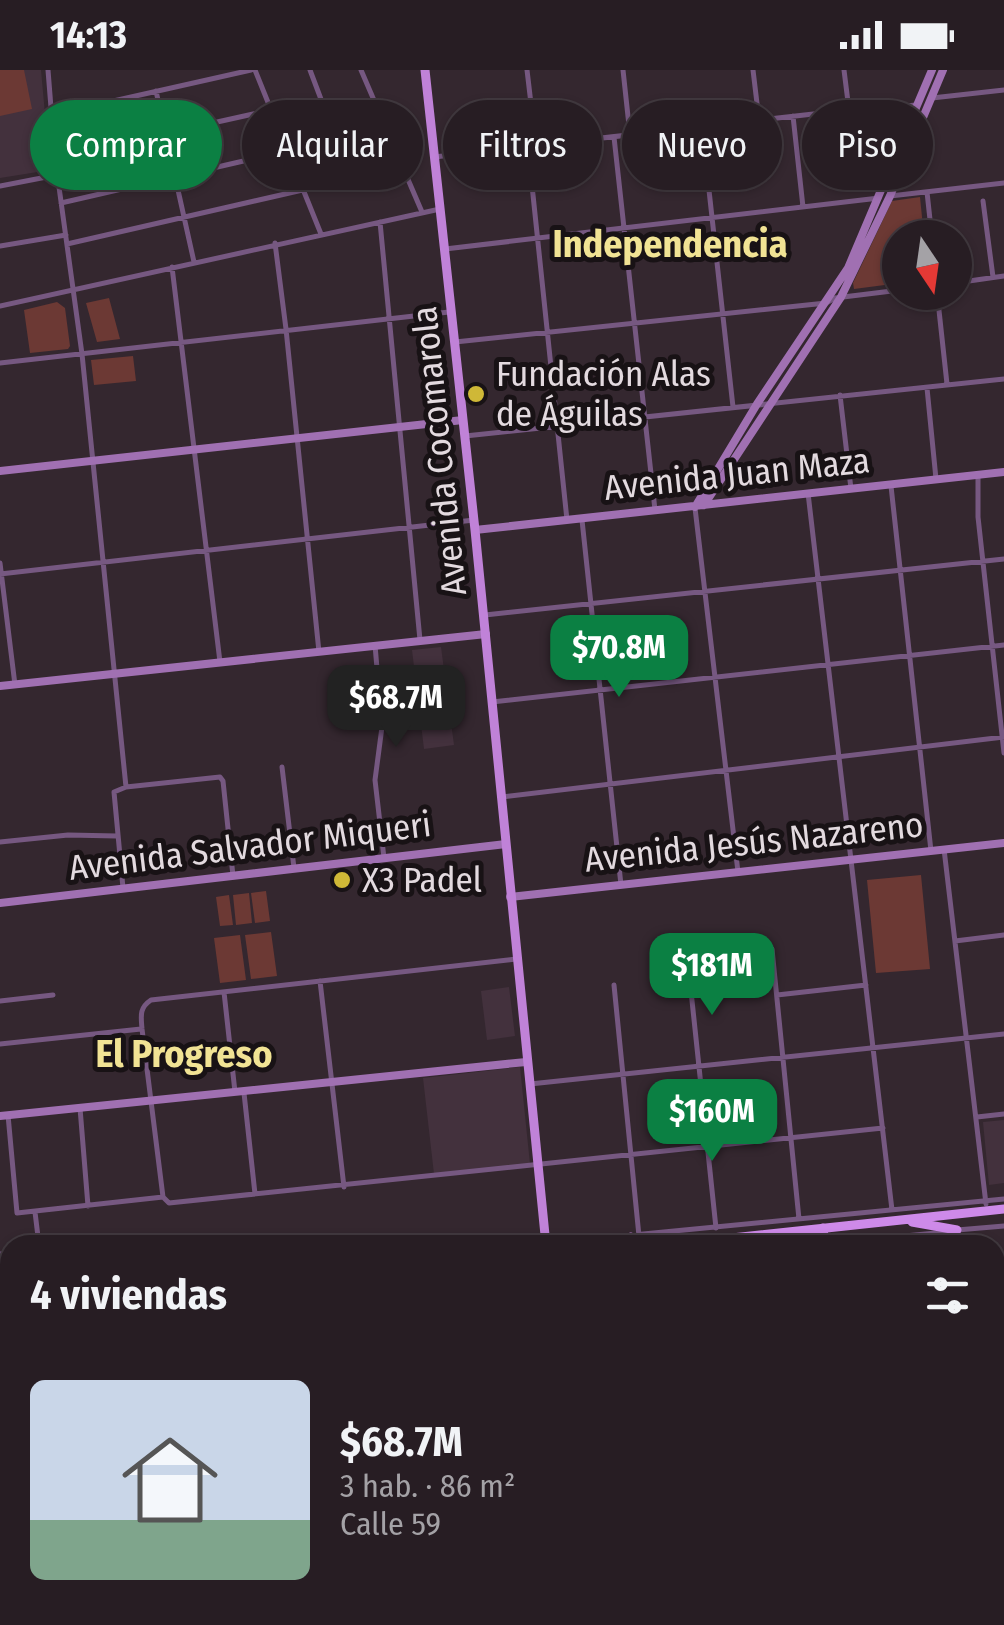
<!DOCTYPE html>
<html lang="es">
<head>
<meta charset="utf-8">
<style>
	:root { --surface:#271d23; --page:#332a30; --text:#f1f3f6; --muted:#a4a2a6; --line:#433b41; --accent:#0b8043 }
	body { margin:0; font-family:"Fira Sans Condensed",sans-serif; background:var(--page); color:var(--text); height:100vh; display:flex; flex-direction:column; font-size:38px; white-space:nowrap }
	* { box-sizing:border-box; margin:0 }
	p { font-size:32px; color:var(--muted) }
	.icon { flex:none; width:55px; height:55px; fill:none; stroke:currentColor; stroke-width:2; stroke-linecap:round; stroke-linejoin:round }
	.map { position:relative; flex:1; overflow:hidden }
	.details { position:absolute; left:0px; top:1165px; width:1005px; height:390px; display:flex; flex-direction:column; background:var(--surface); border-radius:30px 30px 0 0; box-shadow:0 2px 8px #0004,0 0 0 2px var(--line) }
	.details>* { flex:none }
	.guide { position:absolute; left:30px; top:30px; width:945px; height:90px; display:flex; gap:20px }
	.needle { width:65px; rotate:167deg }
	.tools { position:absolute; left:882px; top:150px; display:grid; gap:20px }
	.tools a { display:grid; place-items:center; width:90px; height:90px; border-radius:50%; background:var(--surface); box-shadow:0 2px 8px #0004,0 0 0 2px var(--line); font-size:50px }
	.price { position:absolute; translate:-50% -85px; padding:0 22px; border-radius:20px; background:var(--accent); color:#fff; font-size:32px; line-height:65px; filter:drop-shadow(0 2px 5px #0008) }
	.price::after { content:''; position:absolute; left:50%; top:60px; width:30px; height:22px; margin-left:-15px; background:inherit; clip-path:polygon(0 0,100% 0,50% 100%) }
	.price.active { background:#222; color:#fff }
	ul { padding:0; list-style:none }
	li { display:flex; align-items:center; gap:30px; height:250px; padding:0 30px }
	li span { display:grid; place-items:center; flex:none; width:280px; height:200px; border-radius:15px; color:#555 }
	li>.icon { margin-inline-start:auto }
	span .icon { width:120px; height:120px; fill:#fffc; stroke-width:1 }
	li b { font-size:42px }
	h2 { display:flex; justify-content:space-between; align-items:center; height:120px; padding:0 30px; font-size:42px }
	.chip { padding:0 35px; border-radius:45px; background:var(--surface); box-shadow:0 2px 8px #0004,0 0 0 2px var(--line); font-size:35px; line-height:90px }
	.chip.active { background:var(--accent); color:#fff }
	.status { display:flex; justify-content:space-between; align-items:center; height:70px; padding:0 50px; background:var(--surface); direction:ltr }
	.status svg { height:28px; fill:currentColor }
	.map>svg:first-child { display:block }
	.built { fill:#43313d }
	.green { fill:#6c3934 }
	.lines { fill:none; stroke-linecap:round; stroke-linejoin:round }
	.minor { stroke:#765881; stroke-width:5 }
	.secondary { stroke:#a070b2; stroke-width:8 }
	.primary { stroke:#c082d8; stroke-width:9 }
	.trunk { stroke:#ce8ae9; stroke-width:9 }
	.poi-dot { fill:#cfb837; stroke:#181215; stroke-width:4 }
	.labels { text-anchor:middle; stroke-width:10; stroke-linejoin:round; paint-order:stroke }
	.poi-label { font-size:35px; fill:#e3dadf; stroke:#181215; text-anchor:start }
	.street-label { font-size:35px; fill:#e3dadf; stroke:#181215 }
	.neighbourhood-label { font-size:38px; font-weight:bold; fill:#f1e394; stroke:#181215 }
</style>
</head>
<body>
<div class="status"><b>14:13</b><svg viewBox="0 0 49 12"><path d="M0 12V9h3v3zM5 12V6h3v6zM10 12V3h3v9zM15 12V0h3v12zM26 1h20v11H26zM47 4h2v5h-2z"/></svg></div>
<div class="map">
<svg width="1004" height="1555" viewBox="0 0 1004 1555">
	<rect width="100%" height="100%" fill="#34272f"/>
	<path class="built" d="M0 0H41L50 100 0 108Z
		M441 577 454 675 424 679 412 580Z
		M509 917 515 966 487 970 481 921Z
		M520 997 530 1094 434 1104 423 1008Z
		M1004 1050V1113L989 1115 983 1052Z"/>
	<path class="green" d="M0 0H24L32 39 0 46Z
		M920 127 924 167 900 168V213L854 219 853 213 892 131Z
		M109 228 120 269 97 272 86 233Z
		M57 232 65 238 70 276 68 279 30 283 24 240Z
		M133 286 136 311 94 315 91 290Z
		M921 805 930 899 876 903 867 810Z
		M266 821 270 851 255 853 251 823Z
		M249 823 252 853 236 855 233 825Z
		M229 825 233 855 220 856 216 827Z
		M271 862 277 906 251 909 245 865Z
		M240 865 246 910 220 913 214 868Z
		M1004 1366V1500L995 1501V1367Z"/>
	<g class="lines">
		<path class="minor" d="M48 0 55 88 82 284 126 717
			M255 0 321 164
			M310 0 330 53
			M361 0 422 142
			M527 0 536 76
			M623 0 630 65
			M753 0 759 50
			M844 0 849 40
			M156 21 194 192
			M932 28 1004 20
			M51 45 251 0
			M793 46 803 137
			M702 57 733 337
			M282 67 378 41
			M614 67 655 440
			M528 77 567 450
			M434 87 849 40 917 35
			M55 88 271 40
			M0 116 57 105
			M927 122 932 168
			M890 126 1004 113
			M983 131 993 207
			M61 133 287 81
			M380 152 420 570
			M275 173 286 259 319 582
			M67 174 403 97
			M0 176 66 165
			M445 179 879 128
			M172 197 220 592
			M955 213 1004 206
			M937 222 947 314
			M0 236 440 139
			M455 272 826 233 835 228 900 220
			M0 293 449 242
			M927 318 936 409
			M840 325 851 419
			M465 366 1004 309
			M978 405V447L1004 683
			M891 416 931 781
			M808 423 892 1140
			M695 438 738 802
			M582 450 621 815
			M0 493 15 615
			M0 504 474 450
			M485 545 1004 489
			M375 575 382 657 375 710 384 788
			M492 632 1004 575
			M282 697 294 798
			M502 727 1004 667
			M0 772 68 765 117 766
			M944 779 986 1134
			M123 818 114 722 126 717 220 707 223 711 233 806
			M955 871 1004 865
			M731 884 772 879 799 1149
			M689 902 716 1158
			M320 911 344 1117
			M614 915 639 1166
			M224 922 235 1022
			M777 925 866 915
			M0 931 53 925
			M0 974 141 959
			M530 1014 1004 964
			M244 1023 255 1124
			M80 1038 88 1136
			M8 1045 17 1143 163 1127 169 1133 883 1058
			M977 1047 1004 1044
			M163 1127 142 959C141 946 139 938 151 930L516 889
			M35 1142 39 1175
			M957 1160 1004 1156
			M89 1175 158 1169
			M530 1175 1004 1129
			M812 1175 946 1162
			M0 1184 10 1183
			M0 1231 10 1230
			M0 1254 10 1253
			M0 1340 10 1339
			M995 1362 1004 1361
			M0 1437 10 1436
			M0 1516 10 1515
			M46 1545 47 1555
			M330 1545 331 1555
			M686 1545 687 1555
			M776 1545 777 1555
			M979 1545 980 1555"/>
		<path class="secondary" d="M0 401 463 350
			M704 435 841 227 890 126 943 0
			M695 437 757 334 848 198 932 0
			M475 460 1004 402
			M0 616 486 564
			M510 827 1004 773
			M0 833 506 774
			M0 1046 526 992
			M995 1506 1004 1505
			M995 1514 1004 1513
			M413 1555 501 1545
			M513 1555 602 1545"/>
		<path class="primary" d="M425 0 475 460 546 1175
			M823 1158 825 1175
			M155 1545 156 1555
			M509 1545 510 1555
			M866 1545 867 1555"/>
		<path class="trunk" d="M912 1152 957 1160
			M631 1167 649 1175
			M667 1175 1004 1139
			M0 1238 10 1237
			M0 1247 10 1246"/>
	</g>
	<g class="poi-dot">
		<circle cx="476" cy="324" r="10"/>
		<circle cx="342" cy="810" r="10"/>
	</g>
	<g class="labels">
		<g class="poi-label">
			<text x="496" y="316">Fundación Alas<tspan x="496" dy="40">de Águilas</tspan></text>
			<text x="362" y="822">X3 Padel</text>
		</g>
		<g class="street-label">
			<text transform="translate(439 381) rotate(-96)" y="12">Avenida Cocomarola</text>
			<text transform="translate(737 404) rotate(-6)" y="12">Avenida Juan Maza</text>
			<text transform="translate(754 772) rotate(-6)" y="12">Avenida Jesús Nazareno</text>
			<text transform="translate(250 776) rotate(-7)" y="12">Avenida Salvador Miqueri</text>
		</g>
		<g class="neighbourhood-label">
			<text x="670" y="187">Independencia</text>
			<text x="184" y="997">El Progreso</text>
		</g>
	</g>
</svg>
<div class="tools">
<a><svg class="needle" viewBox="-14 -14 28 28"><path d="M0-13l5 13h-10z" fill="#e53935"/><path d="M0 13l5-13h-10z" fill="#a4a2a6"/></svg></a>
</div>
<b class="price" style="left:619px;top:630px">$70.8M</b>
<b class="price active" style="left:396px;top:680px">$68.7M</b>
<b class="price" style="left:712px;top:948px">$181M</b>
<b class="price" style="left:712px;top:1094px">$160M</b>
<div class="guide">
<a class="chip active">Comprar</a>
<a class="chip">Alquilar</a>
<a class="chip">Filtros</a>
<a class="chip">Nuevo</a>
<a class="chip">Piso</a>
</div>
<section class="details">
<h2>4 viviendas<svg class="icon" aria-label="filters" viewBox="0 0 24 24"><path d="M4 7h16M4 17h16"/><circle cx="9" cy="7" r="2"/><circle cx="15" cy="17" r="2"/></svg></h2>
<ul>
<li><span style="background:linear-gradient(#c9d6e8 70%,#7fa58c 0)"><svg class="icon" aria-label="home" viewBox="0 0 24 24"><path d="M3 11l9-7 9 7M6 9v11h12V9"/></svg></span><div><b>$68.7M</b><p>3 hab. · 86 m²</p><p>Calle 59</p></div></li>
</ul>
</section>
</div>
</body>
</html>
